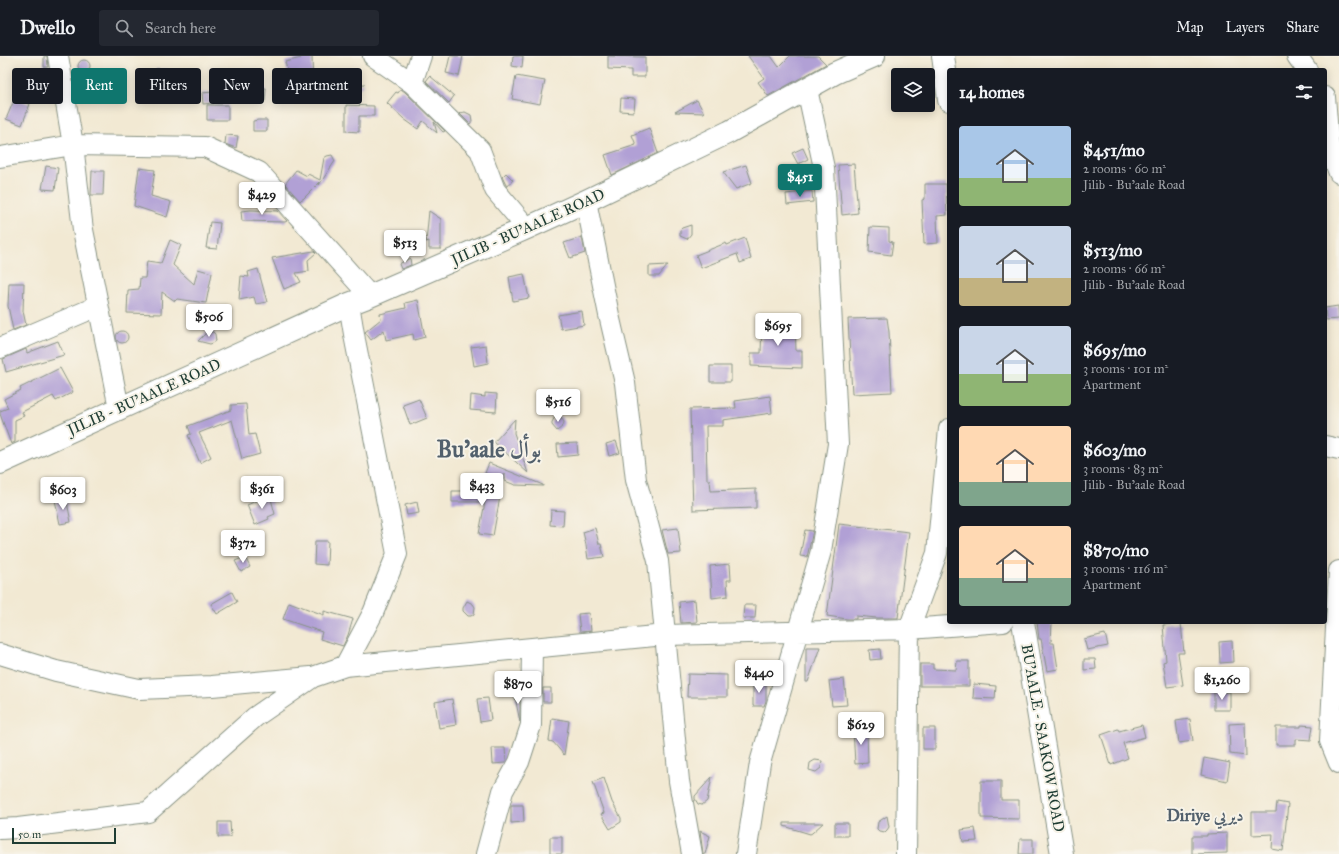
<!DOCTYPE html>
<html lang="en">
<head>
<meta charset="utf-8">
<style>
	:root { --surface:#171b24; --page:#242831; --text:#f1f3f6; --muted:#9ea1a6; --line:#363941; --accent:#0f766e }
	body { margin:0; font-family:"IM FELL Great Primer",Amiri,serif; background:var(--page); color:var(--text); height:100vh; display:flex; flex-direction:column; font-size:15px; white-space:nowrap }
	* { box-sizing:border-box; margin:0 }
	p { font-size:13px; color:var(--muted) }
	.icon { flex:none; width:22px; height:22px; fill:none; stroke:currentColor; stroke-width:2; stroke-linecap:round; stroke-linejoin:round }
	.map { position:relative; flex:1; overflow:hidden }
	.details { position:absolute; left:947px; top:12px; width:380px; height:556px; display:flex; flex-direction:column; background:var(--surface); border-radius:4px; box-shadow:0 2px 10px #0003 }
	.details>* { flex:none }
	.top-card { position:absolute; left:12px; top:12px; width:380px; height:36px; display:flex; gap:8px }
	.controls { position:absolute; left:891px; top:12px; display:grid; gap:8px }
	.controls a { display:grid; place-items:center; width:44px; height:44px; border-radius:4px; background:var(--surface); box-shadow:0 2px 10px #0003; font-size:20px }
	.scale { position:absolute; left:12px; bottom:10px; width:104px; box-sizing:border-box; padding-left:4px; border:2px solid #1f3d34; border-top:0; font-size:11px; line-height:14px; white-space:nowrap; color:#1f3d34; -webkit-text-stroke:3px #f7f3e8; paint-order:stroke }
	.price { position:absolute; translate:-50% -34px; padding:0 9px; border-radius:4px; background:#fff; color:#222; font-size:13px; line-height:26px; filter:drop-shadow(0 1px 2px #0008) }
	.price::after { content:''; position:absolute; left:50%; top:24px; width:12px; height:9px; margin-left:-6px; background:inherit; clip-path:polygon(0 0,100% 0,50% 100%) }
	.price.on { background:var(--accent); color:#fff }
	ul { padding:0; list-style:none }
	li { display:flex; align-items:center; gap:12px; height:100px; padding:0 12px }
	li span { display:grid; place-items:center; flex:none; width:112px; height:80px; border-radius:4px; color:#555 }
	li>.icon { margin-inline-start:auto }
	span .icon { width:48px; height:48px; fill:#fffc; stroke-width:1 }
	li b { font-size:17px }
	h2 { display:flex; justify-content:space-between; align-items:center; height:48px; padding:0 12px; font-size:17px }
	.chip { padding:0 14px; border-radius:4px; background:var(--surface); box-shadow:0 2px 10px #0003; font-size:14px; line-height:36px }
	.chip.on { background:var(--accent); color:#fff }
	header { display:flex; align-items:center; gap:24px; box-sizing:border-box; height:56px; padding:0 20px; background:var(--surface); border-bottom:1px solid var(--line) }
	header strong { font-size:19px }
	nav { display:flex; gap:22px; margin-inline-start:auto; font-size:14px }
	.search { width:280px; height:36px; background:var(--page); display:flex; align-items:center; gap:10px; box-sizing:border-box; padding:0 14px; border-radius:4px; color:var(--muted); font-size:15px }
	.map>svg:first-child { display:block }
	.building { fill:#b1a0d5 }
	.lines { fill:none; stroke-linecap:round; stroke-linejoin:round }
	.minor-casing { stroke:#889384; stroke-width:22 }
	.major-casing { stroke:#889384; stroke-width:24 }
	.minor { stroke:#fff; stroke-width:20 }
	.major { stroke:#fff; stroke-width:22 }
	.labels { text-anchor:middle; stroke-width:4; stroke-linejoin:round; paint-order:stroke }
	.street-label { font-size:15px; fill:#1f3d34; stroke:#f7f3e8 }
	.quarter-label { font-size:17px; font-weight:bold; fill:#52606c; stroke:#f7f3e8 }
	.town-label { font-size:23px; font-weight:bold; fill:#52606c; stroke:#f7f3e8 }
</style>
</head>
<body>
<header>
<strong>Dwello</strong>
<div class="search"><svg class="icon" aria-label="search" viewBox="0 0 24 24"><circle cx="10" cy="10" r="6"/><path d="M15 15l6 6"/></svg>Search here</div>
<nav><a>Map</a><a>Layers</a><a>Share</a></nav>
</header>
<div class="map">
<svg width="1339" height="798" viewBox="0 0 1339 798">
	<rect width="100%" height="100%" fill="#f7f3e8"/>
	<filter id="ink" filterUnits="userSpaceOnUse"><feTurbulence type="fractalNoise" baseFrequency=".025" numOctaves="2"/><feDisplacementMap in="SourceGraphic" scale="8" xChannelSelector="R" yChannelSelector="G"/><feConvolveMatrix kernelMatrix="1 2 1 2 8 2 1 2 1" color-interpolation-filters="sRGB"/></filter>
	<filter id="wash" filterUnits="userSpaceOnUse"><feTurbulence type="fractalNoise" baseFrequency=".012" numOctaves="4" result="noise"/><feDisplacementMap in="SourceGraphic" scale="16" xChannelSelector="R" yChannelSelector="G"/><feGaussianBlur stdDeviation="0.9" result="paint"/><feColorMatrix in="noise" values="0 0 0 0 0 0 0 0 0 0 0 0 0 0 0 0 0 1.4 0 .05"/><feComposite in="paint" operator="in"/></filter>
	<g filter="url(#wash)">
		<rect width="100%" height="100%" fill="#f2e9d3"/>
		<g id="blocks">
			<path class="building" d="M44 0H47L48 11H44Z
				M301 0H312L313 36 301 37V25L291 28 285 6 301 2Z
				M450 0H463L459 20 446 17Z
				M513 0H523L522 12 512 10Z
				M608 0 645 1V21H631V14L608 13Z
				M748 0H771L779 11 790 0H818L826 8 768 40 758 26 764 22Z
				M78 10a6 6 0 1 1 12 0a6 6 0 1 1-12 0Z
				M156 13H168V24H157Z
				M191 19 197 41 180 45 174 23Z
				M430 20 454 40 449 47 426 25Z
				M516 20 545 25 540 48 512 43Z
				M365 28 340 46V29Z
				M248 31 266 32 265 45 247 44Z
				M401 33 405 36 445 75 443 76 434 66 437 77 423 65 418 73 404 63 387 47 396 36 398 37Z
				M213 36 214 47 203 48 202 37Z
				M15 42 30 48 22 69 6 63Z
				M621 42 635 43 634 56 620 55Z
				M697 44 704 57 675 56Z
				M207 49H228V64H207Z
				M346 49 374 50V60H359V76L346 75Z
				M465 56 471 59 472 65 470 68 459 57Z
				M258 64H267V75H253V65Z
				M649 72 658 97 612 119 605 99 636 89 632 79Z
				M226 79 238 80 236 92 225 88Z
				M803 92 808 103 798 108 792 97Z
				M332 99 335 105 319 129 320 126 303 143H302L300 145 285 128 296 114 307 120 308 118 320 124 324 102 327 100Z
				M854 108 858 157 842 159 838 109Z
				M746 109 752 127 736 133 723 116Z
				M46 110 58 112 55 134 42 133Z
				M139 112 155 114 151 140 171 146 167 161 134 150Z
				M92 115H104L103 139H91Z
				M506 117 513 124 507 131 502 121Z
				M925 128H946L947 159 937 160 938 187 924 188 922 144 925 143Z
				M812 135 813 146 787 149 786 138Z
				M251 154 278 155 287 165 285 166 242 165 241 155Z
				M429 155 441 163V193H429V185L426 186Z
				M210 166 220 167 217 193 206 192Z
				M691 169V178L687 183 680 180V174L682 172Z
				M870 171 889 172V185L893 186 891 199 869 196Z
				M582 181 585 197 570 202 564 187Z
				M745 182 751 203 740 207 737 198 701 212 696 199 726 187 727 189Z
				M170 184 181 189 173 209 194 228 198 213 212 217 206 247 177 243 175 245 162 236 161 258 127 257 128 234 139 233 140 222H145L147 205 161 207Z
				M314 195 316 197 308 204 309 215 296 217 301 226 284 233 272 202Z
				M410 202 411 209 401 213 399 208Z
				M668 209 659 220H649V210Z
				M258 213 267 246 256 248 254 241 239 244 241 220 249 221 248 216Z
				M524 218 529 242 513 245 509 221Z
				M9 227H24L23 255 26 269 13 274 8 250Z
				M418 244 425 281 414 284 413 278 386 284 384 274 371 284 365 276 381 263 380 258 406 252 405 247Z
				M1338 250 1339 263 1326 264 1325 252Z
				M582 255 584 269 561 273 558 259Z
				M887 262 889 276 892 336 852 338 848 263Z
				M762 267 795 268 796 295H802V312L751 310V297H761Z
				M116 281a6 6 0 1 1 12 0a6 6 0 1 1-12 0Z
				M207 276H213L215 278 216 285 213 287 210 288 198 285Z
				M58 285 64 299 6 316 3 303 26 293 27 297Z
				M486 289 488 307 474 310 471 291Z
				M710 310H731V326H710Z
				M60 312 73 336 56 345 53 340 22 356 24 360 15 364V386L11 388 0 358V355L8 352 4 343 21 334 20 332Z
				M485 337 497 338 496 356 470 354 471 339 485 341Z
				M770 340 772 357 723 364V370H706L707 424H710L711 435 756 433V452L693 454 690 353 736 352 735 345Z
				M419 343 427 362 410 369 403 349Z
				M246 348 249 379 255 378 260 398 242 403 232 364 199 377 211 401 200 407 188 379 191 378 188 370 231 354V349Z
				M555 361H561L564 366 563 370 557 375 552 369V366Z
				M515 363 514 377 528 417 494 386Z
				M616 385 620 397 609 400 606 388Z
				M577 387 578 399 558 401 557 388Z
				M489 407 543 429V430L515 429 505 425V418L503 424 485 417Z
				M452 435H501L493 480 479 478 485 446H452Z
				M270 439 275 458 268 461 269 463 255 469 247 449Z
				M66 441 71 466 60 468 55 444Z
				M417 446 419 457 407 459 405 449Z
				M551 454 564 455 563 470 550 469Z
				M839 468 909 476 898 562H877L856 560V563H847L827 560Z
				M595 472 599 488H601L604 501 588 503 586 489 583 476Z
				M678 472 681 497 668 498 662 474Z
				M805 474 813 475 807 501 800 500Z
				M315 485H328L327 509 314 508Z
				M245 501 250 511 241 516 235 505Z
				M730 508 731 524H727L728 540 712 542 710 510Z
				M232 536 237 546 217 558 211 548Z
				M695 544 697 566 681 567 679 546Z
				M467 545 473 548 475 551 474 558 471 560H468L463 555V552Z
				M289 546 324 559V555L353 563 348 579 343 590 320 583 322 576 283 563Z
				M744 549H756L755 562H743Z
				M589 557 591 575 580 576 578 558Z
				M1037 566H1052L1051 587H1054L1058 613 1047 615 1041 583H1039Z
				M1181 567 1184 597H1178L1183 629 1167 631 1163 606 1166 605 1163 569Z
				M1105 578 1108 590 1087 594 1084 583Z
				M1232 585 1233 606 1220 607 1219 586Z
				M806 591H820L808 626H806Z
				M880 593 881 603 870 604 869 594Z
				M1084 603H1095L1096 613 1084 614Z
				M957 605H969V630H920V608H933V613L956 614Z
				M688 618 727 619V641H687Z
				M844 623 847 649 832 650 829 625Z
				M753 627H766V645L764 650H753Z
				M974 628 996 630 995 643 973 642Z
				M543 632H551V646H543Z
				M1214 636H1230V654H1214Z
				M517 640H520V666L515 641Z
				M488 642 491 664 480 666 477 643Z
				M452 643 456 669 439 672 435 646Z
				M552 662 569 665 564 699 553 686 549 685Z
				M1190 663 1193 685 1179 687 1176 665Z
				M1245 667 1246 700 1230 698 1229 668Z
				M1142 669 1145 681 1123 687 1128 702 1111 709 1101 679 1118 673 1119 675Z
				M1301 669 1313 670 1311 684 1296 683V689H1276V671H1301Z
				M853 672 867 675 868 707 855 708Z
				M923 672H935V693H923Z
				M492 692H505L506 705 505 707 493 708Z
				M1204 702 1230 707 1227 725 1201 719Z
				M815 704 822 705 821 712 816 716 809 714 810 707Z
				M712 721 707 745 702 749 698 748 695 743V740Z
				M604 722 612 746 621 762V766L610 773 601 758 604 757 593 726Z
				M981 725H1001V744H1019V763L981 762Z
				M1277 746 1288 748 1283 795 1272 793 1273 778 1252 779V756H1276Z
				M511 749H523L524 766 511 767Z
				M887 760 889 771 887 774 885 776 879 775 877 773 878 766Z
				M218 766H230L231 781H218Z
				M784 767H823L812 777 810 778 784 770Z
				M835 767H848V780H835Z
				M975 772 977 785 963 786 961 774Z
				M700 775 710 780 705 798H703Z
				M1227 777V797L1192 798V780H1207V778Z
				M550 781H562V798H550Z
				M1020 783H1033V798H1019Z"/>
		</g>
	</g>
	<g filter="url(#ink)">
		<use href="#blocks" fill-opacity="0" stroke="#889384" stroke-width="1"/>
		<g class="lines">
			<g class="minor-casing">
				<path id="minor" d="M58 0 73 89 83 174 119 352
					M373 0 412 27
					M421 0 412 27 480 94 495 134 527 172
					M1297 0 1307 14
					M1325 41 1329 90 1339 117
					M0 101 73 89 205 91 259 116 370 240
					M586 145 609 259 625 327 636 424 658 505 679 725 692 798
					M0 292 98 250
					M1325 390 1339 393
					M1339 515 1330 685 1339 707
					M0 598 56 615 139 633 212 630 311 621
					M345 610 373 557 397 498 355 284 349 248
					M0 773 18 772 148 756 255 661 313 621 345 610 665 579 909 573 1003 566
					M486 798 503 735 519 706 531 669 532 592
					M746 798 760 707 821 495 838 388 824 112 807 33
					M906 798 909 573 937 497 949 373"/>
			</g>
			<g class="major-casing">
				<path id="major" d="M943 0 949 44
					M0 407 349 248 370 240 527 172 586 145 729 76 835 17 874 0
					M1023 566 1062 798"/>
			</g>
			<use href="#minor" class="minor"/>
			<use href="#major" class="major"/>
		</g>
	</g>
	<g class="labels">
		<g class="street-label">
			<text transform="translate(528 171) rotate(-24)" y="5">JILIB - BU'AALE ROAD</text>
			<text transform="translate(144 341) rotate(-24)" y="5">JILIB - BU'AALE ROAD</text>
			<text transform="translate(1043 682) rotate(80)" y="5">BU'AALE - SAAKOW ROAD</text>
		</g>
		<g class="quarter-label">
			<text x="1205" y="765">Diriye ديريي</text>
		</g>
		<g class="town-label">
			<text x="489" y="401">Bu'aale بوأل</text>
		</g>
	</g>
</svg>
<div class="controls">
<a><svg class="icon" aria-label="layers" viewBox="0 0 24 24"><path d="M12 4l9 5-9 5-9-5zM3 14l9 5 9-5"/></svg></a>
</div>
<div class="scale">50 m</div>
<b class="price on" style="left:800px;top:142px">$451</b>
<b class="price" style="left:262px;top:160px">$429</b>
<b class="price" style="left:405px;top:208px">$513</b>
<b class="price" style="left:209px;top:282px">$506</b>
<b class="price" style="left:778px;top:291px">$695</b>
<b class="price" style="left:558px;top:367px">$516</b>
<b class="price" style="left:482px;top:451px">$433</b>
<b class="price" style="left:262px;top:454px">$361</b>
<b class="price" style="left:63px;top:455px">$603</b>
<b class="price" style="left:243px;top:508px">$372</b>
<b class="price" style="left:759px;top:638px">$440</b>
<b class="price" style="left:1222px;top:645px">$1,260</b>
<b class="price" style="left:518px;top:649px">$870</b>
<b class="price" style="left:861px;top:690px">$629</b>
<div class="top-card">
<a class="chip">Buy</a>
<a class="chip on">Rent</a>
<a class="chip">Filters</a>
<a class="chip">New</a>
<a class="chip">Apartment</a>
</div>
<section class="details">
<h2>14 homes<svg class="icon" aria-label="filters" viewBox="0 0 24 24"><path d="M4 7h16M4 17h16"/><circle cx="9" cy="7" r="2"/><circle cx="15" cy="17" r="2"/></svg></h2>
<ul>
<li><span style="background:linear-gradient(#a9c7e8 65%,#8fb573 0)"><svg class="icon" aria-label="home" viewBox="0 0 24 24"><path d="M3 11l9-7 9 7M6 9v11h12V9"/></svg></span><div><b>$451/mo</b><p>2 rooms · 60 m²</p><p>Jilib - Bu'aale Road</p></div></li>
<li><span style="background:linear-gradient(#c9d6e8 65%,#c2b280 0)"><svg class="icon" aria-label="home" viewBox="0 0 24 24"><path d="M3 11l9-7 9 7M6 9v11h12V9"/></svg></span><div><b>$513/mo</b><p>2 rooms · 66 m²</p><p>Jilib - Bu'aale Road</p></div></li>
<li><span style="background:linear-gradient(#c9d6e8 60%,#8fb573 0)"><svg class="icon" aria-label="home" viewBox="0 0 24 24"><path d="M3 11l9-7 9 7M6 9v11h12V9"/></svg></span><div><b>$695/mo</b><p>3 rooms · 101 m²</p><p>Apartment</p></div></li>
<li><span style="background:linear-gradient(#ffd9b3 70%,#7fa58c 0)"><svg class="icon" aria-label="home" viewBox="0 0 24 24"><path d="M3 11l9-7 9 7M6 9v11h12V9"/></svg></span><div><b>$603/mo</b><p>3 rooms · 83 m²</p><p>Jilib - Bu'aale Road</p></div></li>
<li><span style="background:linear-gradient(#ffd9b3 65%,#7fa58c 0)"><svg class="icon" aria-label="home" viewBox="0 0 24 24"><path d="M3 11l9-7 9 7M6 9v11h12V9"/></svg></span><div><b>$870/mo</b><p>3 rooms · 116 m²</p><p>Apartment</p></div></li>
</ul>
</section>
</div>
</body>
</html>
